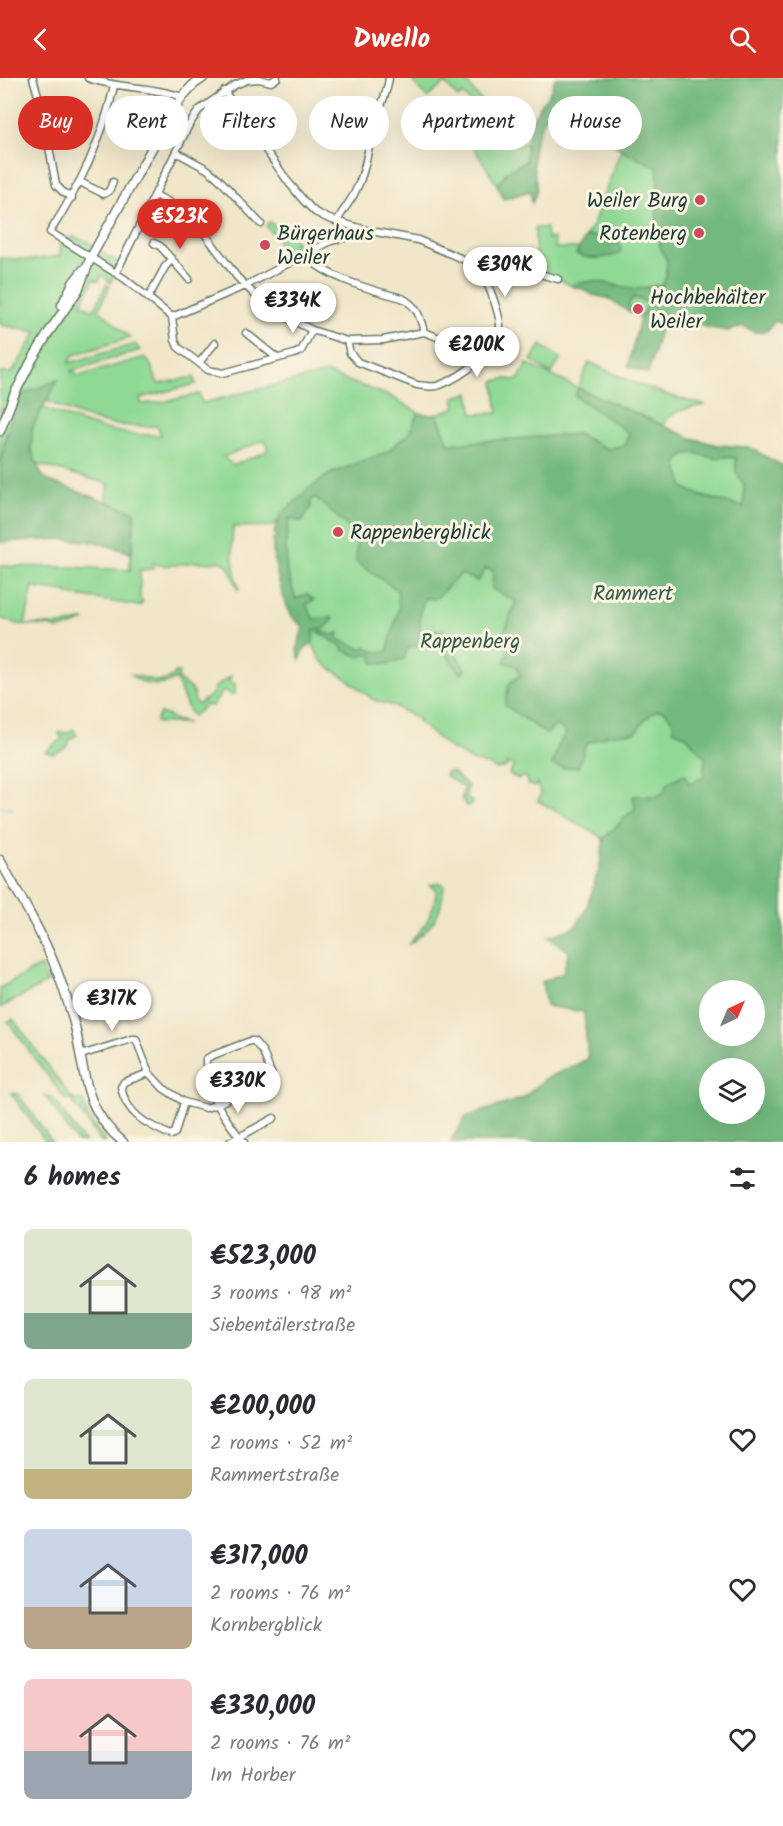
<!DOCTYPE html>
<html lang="en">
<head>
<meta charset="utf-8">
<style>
	:root { --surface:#fff; --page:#f2f2f3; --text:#2b2b33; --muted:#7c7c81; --accent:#d93025 }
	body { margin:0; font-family:Kalam,sans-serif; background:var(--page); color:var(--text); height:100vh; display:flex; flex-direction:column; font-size:22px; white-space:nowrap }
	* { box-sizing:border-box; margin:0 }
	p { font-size:20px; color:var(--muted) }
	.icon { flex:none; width:33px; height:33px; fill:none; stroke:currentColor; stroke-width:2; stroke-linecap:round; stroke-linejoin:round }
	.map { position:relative; height:1064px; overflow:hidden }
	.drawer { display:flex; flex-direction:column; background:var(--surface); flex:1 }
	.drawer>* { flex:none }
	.top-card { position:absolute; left:18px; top:18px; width:747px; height:54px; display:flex; gap:12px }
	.needle { width:39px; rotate:44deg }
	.controls { position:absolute; left:699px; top:902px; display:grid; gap:12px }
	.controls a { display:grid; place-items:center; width:66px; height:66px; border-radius:50%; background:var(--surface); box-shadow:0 6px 24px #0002; font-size:30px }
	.price { position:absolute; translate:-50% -51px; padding:0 14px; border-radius:21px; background:#fff; color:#222; font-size:20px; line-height:39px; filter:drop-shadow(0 2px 3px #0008) }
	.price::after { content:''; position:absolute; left:50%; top:36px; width:18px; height:14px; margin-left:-9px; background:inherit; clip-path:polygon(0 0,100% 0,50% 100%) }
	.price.on { background:var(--accent); color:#fff }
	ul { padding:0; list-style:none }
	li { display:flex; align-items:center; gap:18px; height:150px; padding:0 24px }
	li span { display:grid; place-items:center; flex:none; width:168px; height:120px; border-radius:9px; color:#555 }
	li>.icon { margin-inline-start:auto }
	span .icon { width:72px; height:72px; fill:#fffc; stroke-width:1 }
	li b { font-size:26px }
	h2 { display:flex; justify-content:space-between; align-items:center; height:72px; padding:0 24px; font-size:26px }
	.tag { padding:0 21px; border-radius:27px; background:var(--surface); box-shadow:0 6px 24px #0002; font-size:21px; line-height:54px }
	.tag.on { background:var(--accent); color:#fff }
	header { display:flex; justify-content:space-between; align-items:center; height:78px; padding:0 24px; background:var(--accent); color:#fff; font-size:27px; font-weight:700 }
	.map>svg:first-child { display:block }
	.green { fill:#8fd994; stroke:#578b64; stroke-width:1.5; fill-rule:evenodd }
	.forest { fill:#73b97e; stroke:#497b59; stroke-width:1.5; fill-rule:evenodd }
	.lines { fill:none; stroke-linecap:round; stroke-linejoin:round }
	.stream { stroke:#54c0cd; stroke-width:1.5 }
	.minor-casing { stroke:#687868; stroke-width:9 }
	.major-casing { stroke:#687868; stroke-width:11 }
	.minor { stroke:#fff; stroke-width:6 }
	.major { stroke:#fff; stroke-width:8 }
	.poi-dot { fill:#d1495b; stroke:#fcf5e5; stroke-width:2 }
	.labels { text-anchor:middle; stroke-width:6; stroke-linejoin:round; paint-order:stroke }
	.poi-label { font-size:21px; fill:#1f3d34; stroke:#fcf5e5; text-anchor:start }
	.park-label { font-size:21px; fill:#355c47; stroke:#fcf5e5 }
</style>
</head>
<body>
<header><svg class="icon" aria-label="back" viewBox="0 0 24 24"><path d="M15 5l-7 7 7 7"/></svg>Dwello<svg class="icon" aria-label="search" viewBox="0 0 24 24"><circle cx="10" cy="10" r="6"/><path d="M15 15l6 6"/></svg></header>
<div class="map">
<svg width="783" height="1064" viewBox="0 0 783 1064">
	<rect width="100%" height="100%" fill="#fcf5e5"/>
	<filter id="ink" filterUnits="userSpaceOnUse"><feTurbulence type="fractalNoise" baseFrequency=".0167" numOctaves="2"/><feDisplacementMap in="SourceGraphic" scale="12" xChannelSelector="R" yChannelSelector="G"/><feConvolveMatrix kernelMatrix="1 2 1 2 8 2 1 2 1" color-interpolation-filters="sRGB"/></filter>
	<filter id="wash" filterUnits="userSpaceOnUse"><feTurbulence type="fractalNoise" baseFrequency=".008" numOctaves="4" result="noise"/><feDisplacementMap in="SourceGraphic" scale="24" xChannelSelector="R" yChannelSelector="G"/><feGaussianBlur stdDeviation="1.35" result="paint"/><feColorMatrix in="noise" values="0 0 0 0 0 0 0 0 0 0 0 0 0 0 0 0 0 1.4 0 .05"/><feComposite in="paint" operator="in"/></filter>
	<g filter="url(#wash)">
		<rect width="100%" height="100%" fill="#f0e6c9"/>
		<path class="green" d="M410 0H463L517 67 526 64V83L505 95V97L497 107 468 60 487 42 463 16 458 20 445 5 427 20Z
			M621 71 658 90 657 153 661 171 667 183 666 199 663 207 634 211 595 203 573 206 574 209 558 201 536 195 535 150H546L547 161 554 160 555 170H580L577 176 611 166 603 159 586 158 594 144Z
			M269 144C272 145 274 147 277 149 285 153 291 153 296 162L293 166H297L298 175 289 181 281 172 285 168 280 169 276 160 266 148Z
			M75 159 81 162 87 163 105 177 119 184 111 204 107 203V199L101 198 99 203 94 201 81 226 94 232 106 207 110 208 99 231 130 260 73 277 69 285 135 266 140 272 71 293 79 298 145 279 151 287 158 306 194 299 196 306 140 320 142 326 163 324 199 316 202 325 326 295 390 318 419 335 409 355 387 374 332 395 307 412 300 420 314 410 480 470 632 599 738 703 605 765 600 758 538 723 541 716 537 705 535 709 527 706 528 701 523 698 519 701 512 698 509 695 514 688 506 685 507 687 505 690 495 691 491 688 469 682 456 672 453 673 418 644 420 642 394 628 374 622 343 598 328 589 319 580 314 568 305 560 312 555 297 537 275 462 279 441 274 448 233 449C231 469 233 491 239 511L238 512 228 488 221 483C212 486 205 484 196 484 183 485 166 491 153 485V491L140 492V521L143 524 140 528 69 517 66 514 36 510 33 508 25 547C37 545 48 548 60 547 69 547 76 542 85 543L69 549 57 551 49 548 17 546 0 540V488L69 489 130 492V474L132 475 135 434 105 423 109 406 37 386C25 360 30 353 43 330 81 345 120 359 161 357L157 348C140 348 122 349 105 345 84 341 65 331 47 323L57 303 20 317 7 353 0 388V295H12L37 254 0 247V180L31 182 60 178 61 161ZM264 362 268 368 266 374 233 387 223 379Z
			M633 219 647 224 644 237 628 228Z
			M541 267 561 281 551 296 531 282Z
			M589 284C629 303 662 318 706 327 688 330 673 331 663 347L578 310 576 318 630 355 625 367 607 371 577 356 449 366 437 336 456 329 454 319 469 315 473 336 498 335 494 303 505 301 518 302 527 286 578 310Z
			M696 375 713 380 726 379 736 380V395L744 406V429L701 418 683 409 676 386 685 376Z
			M176 594H179L178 600 179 602 193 613 195 625 199 626 214 614V610L231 598 229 603 235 606V615L232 617 224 612 212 628 206 627 193 638C186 632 181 611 176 601 161 609 145 609 131 597 148 599 162 611 176 594Z
			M160 635 171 639 175 642 188 645H157L156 643Z
			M73 651 77 657 70 661C69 670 61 673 53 676L45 674 63 660 59 656 60 654 67 655Z
			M446 694H452L468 708 465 720 472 723V726L467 728 461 721 464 710 445 697Z
			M441 805 444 807C442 836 432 851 408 867L425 847 433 830 437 812 430 807Z
			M40 888 48 904 0 930V910Z
			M13 941 73 1022H83L88 1038 105 1064H101L72 1022 65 1021 8 944Z
			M11 1015 18 1016 52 1064H46Z
			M45 1018 52 1019 84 1064H77Z"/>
		<path class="forest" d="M555 0H783V246L775 243 767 253 754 254 743 248 728 253 706 249 686 241 685 252 661 248 648 296 628 288 640 240 607 220 593 217 583 211 574 209 573 206 595 203 634 211 663 207 666 199 667 183 661 171 657 153 658 90C620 70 594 64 575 21L563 18C547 37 531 57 533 84 534 102 541 107 532 125L530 113 504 121 497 107 505 97V95L526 83 527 63 530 46 540 28 551 13ZM633 219 647 224 644 237 628 228Z
			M586 158 603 159 611 165H619L621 171 619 176C604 180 591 183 576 176Z
			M58 302 32 350V364L30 370 42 397 49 403 135 434 132 475 96 464 61 461 0 464V388L7 353 20 317Z
			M578 310 691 360 717 367 749 369 783 388V1064H450L466 1039 523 1020 545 1001 588 981 584 934 546 928 542 904 563 895 569 873 548 859 575 849 585 834 600 788 604 760 635 730 633 718H657L663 715 668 704 685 696 690 706 704 698 705 679 685 657 673 652V643L665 633 657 632 645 641 636 654 607 657 586 666 578 689 563 690 552 687 559 666 566 655 557 647 546 656 505 627 509 606 520 597 516 588 504 584 509 572 502 561 516 523 492 511 493 493 486 490 478 503 461 496 435 521 425 520 420 534V554L426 559 434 552 444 553 465 592 463 595H460L442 571 433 565 408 570 404 581 388 586 373 585 372 578 368 575 360 579 343 572 341 568 318 554 323 553 332 557 339 555 338 561 362 571 365 568 375 574H387L399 529 397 512 356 484 357 457 315 419 311 422V429L302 444 289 440 286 465 287 493 296 521 307 516 314 522 306 527 314 541 332 539 333 542 325 550 314 552 313 564 304 571 300 582 297 573 303 548C299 545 295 542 292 538 282 522 272 481 273 462L277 458 274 455 282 435 291 428 307 412 332 395 387 374 409 355 419 335 432 337 437 336 449 366 577 356 607 371 625 367 629 355 575 318ZM696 375 713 380 726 379 736 380V395L744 406V429L701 418 683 409 677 385 685 376ZM710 912H754V957H710ZM710 990H754V1035H710Z"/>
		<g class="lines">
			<path class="stream" d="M0 729 12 731"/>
		</g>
	</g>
	<g filter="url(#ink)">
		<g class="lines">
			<g class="minor-casing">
				<path id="minor" d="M33 0 42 31 56 107 63 114 72 120
					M88 0C118 11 153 8 182 19
					M114 8C102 63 80 107 50 154L125 201 172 239 247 207 331 163C343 159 355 160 366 152
					M224 13 289 105 304 123 315 134 329 141 366 152 418 162 467 183 508 194 536 195 558 201
					M176 74 207 91 218 100 261 146
					M80 104 104 116 109 113 113 104
					M155 117 169 124 190 141 205 156 237 199 257 219 286 239 312 252 347 263 383 262 424 254 485 277
					M337 144C342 132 351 124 356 112 366 93 368 69 373 49 378 32 387 18 389 0
					M154 165 160 168 189 201
					M306 177C323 199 375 213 402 220 417 228 420 238 424 254
					M116 195 189 47 199 32 235 7 247 2 259 1 271 4 277 0
					M148 220 165 189 172 181
					M172 239 175 262 178 269 208 292 223 295 294 276 301 273 312 252
					M246 255 277 280
					M347 263 350 275 358 284 417 307C425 308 433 310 440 307 461 299 500 272 500 248 500 238 491 212 486 204 482 196 473 190 467 183
					M199 285 215 265
					M81 977 132 961H136L149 995 163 1010 184 1024 206 1030 218 1026 246 1011 271 995 263 974 254 963H250L211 978 206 981V985C207 994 207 1005 210 1013 216 1027 234 1053 244 1064
					M149 995 124 1004 121 1009C126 1036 147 1047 171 1057L175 1055 184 1024
					M230 1064 274 1040"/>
			</g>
			<g class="major-casing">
				<path id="major" d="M62 227 73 205 83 192
					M0 353 14 317 32 282 49 254 78 212 91 179 157 61 182 19 193 7 203 0
					M0 782C21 821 45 859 60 901 66 918 72 935 76 953 85 998 85 1033 123 1064"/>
			</g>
			<use href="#minor" class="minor"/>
			<use href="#major" class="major"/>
		</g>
	</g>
	<g class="poi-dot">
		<circle cx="700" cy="122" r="6"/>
		<circle cx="699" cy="155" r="6"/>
		<circle cx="265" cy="167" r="6"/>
		<circle cx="638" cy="231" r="6"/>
		<circle cx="338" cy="454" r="6"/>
	</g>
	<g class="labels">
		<g class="poi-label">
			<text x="688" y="129" text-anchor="end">Weiler Burg</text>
			<text x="277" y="162">Bürgerhaus<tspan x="277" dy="24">Weiler</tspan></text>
			<text x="687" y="162" text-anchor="end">Rotenberg</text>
			<text x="650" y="226">Hochbehälter<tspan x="650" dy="24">Weiler</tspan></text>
			<text x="350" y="461">Rappenbergblick</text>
		</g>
		<g class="park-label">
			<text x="633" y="522">Rammert</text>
			<text x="470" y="570">Rappenberg</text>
		</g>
	</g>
</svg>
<div class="controls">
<a><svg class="needle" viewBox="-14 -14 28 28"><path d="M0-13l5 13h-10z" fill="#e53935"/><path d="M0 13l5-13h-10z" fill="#7c7c81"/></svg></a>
<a><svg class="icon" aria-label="layers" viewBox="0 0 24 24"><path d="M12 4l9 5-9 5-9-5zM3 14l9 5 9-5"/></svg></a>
</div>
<b class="price on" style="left:180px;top:172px">€523K</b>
<b class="price" style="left:505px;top:220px">€309K</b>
<b class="price" style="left:293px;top:256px">€334K</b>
<b class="price" style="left:477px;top:300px">€200K</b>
<b class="price" style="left:112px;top:954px">€317K</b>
<b class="price" style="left:238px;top:1036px">€330K</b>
<div class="top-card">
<a class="tag on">Buy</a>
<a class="tag">Rent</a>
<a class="tag">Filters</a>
<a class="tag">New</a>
<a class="tag">Apartment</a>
<a class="tag">House</a>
</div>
</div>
<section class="drawer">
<h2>6 homes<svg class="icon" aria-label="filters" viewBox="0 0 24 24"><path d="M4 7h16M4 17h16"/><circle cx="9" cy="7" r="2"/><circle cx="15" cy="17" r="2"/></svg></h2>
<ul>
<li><span style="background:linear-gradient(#dfe7d0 70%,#7fa58c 0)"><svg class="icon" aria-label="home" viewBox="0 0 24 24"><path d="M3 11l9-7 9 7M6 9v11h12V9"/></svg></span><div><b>€523,000</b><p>3 rooms · 98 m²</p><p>Siebentälerstraße</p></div><svg class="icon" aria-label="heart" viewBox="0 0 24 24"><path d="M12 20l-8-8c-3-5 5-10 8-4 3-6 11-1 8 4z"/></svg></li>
<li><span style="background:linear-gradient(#dfe7d0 75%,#c2b280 0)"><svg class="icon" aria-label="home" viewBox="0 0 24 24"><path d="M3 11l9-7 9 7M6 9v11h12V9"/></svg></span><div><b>€200,000</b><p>2 rooms · 52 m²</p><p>Rammertstraße</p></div><svg class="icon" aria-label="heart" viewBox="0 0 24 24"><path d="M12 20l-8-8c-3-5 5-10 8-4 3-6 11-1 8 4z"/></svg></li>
<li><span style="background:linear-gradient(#c9d6e8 65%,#b9a48a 0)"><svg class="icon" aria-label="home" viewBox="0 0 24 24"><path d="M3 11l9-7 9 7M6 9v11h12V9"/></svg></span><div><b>€317,000</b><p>2 rooms · 76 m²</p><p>Kornbergblick</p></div><svg class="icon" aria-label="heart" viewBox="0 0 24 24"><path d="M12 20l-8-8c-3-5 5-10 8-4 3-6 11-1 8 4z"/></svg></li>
<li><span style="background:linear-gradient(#f6c9c9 60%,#9aa5b1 0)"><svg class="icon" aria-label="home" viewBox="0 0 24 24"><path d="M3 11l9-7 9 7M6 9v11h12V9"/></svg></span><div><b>€330,000</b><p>2 rooms · 76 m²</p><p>Im Horber</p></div><svg class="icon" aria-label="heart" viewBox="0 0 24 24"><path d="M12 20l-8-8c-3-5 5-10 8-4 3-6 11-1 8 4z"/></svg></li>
</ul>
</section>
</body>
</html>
